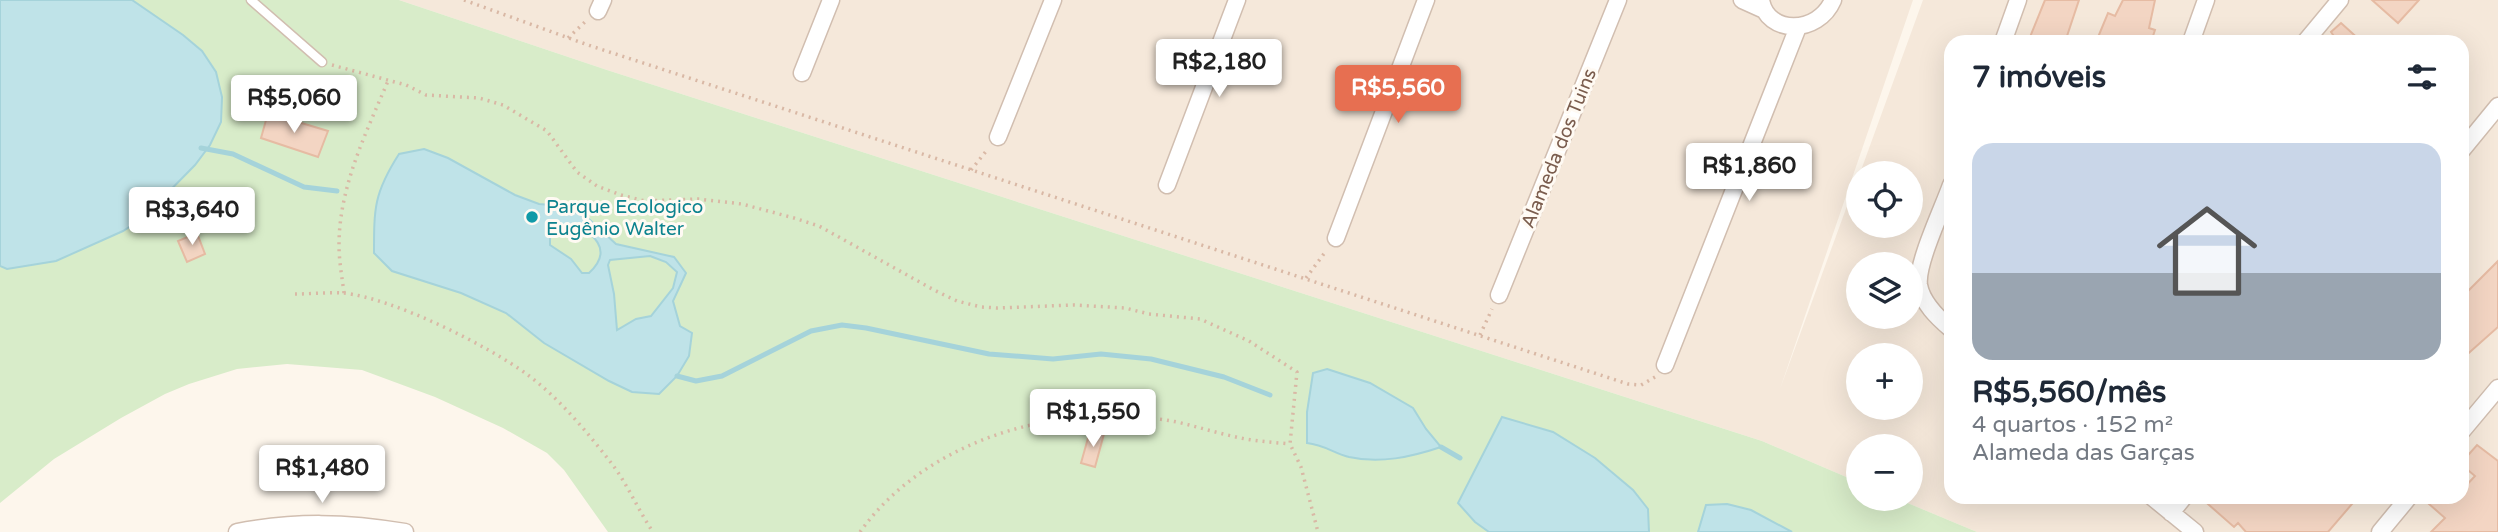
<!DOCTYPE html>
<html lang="pt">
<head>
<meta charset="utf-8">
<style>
	:root { --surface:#fff; --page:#f6f6f7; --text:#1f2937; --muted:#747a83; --accent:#e76f51 }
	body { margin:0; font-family:"Varela Round",sans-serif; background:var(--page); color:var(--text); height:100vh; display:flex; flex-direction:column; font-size:26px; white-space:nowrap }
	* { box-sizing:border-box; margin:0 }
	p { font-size:23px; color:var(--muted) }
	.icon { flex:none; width:38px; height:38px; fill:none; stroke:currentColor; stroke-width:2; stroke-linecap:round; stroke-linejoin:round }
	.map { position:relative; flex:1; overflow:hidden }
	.drawer { position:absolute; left:1944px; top:35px; width:525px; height:469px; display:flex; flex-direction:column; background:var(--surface); border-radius:21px; box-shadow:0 7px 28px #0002 }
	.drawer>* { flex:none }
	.controls { position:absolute; left:1846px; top:161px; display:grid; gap:14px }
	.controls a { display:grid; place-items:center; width:77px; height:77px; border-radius:50%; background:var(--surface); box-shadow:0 7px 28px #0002; font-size:35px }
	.price { position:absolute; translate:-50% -60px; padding:0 16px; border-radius:7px; background:#fff; color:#222; font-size:23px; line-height:46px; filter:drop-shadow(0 2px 4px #0008) }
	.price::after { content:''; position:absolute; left:50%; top:42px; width:21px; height:16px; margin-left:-10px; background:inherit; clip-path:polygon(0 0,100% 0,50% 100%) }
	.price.current { background:var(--accent); color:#fff }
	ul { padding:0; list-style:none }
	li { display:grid; align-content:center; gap:14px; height:371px; padding:0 28px }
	li span { display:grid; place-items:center; height:217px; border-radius:21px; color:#555 }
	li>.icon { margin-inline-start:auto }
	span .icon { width:126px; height:126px; fill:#fffc; stroke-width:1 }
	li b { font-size:30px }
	h2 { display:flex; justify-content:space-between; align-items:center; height:84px; padding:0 28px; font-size:30px }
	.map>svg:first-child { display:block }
	.residential { fill:#f5e8da; fill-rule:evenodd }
	.green { fill:#d8ecc9 }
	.water { fill:#bfe3e8; stroke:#a5d3da; stroke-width:2; fill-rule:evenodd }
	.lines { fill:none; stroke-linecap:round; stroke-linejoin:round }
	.stream { stroke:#a5d3da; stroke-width:5 }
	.building { fill:#f3d5c3; stroke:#e6bba3; stroke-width:2 }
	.lane-casing { stroke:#d1beb0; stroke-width:11 }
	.street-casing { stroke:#d1beb0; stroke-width:19 }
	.path { stroke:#d9b8a5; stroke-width:3.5; stroke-dasharray:2 5; stroke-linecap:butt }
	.lane { stroke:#fff; stroke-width:8 }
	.street { stroke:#fff; stroke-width:16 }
	.culture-dot { fill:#0f9aa8; stroke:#fffaf3; stroke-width:2.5 }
	.labels { text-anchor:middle; stroke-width:6; stroke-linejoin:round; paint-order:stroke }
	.street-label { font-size:19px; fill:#7a5c4d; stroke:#fffaf3 }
	.culture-label { font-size:19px; fill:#0d838f; stroke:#fffaf3; text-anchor:start }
</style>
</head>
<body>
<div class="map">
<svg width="2498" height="532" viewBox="0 0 2498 532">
	<rect width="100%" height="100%" fill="#fdf6ec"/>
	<path class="residential" d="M399 0H1913L1780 389 1858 176V226H1911V173H1860L1923 0H2498V532H1977L1898 499H1911V446H1858V482L1762 441 607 70ZM1951 42H2462V497H1951ZM1858 264H1911V317H1858ZM1858 355H1911V408H1858Z"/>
	<path class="green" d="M0 0H399L607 70 1762 441 1858 482V499H1898L1977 532H608L564 470 547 453 503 428 435 397 362 370 287 364 237 369 189 384 165 394 121 418 54 459 0 503Z"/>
	<path class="water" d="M0 0H132L183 35 202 51 216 72 222 97 221 122 210 145 195 165 143 218 123 231 56 261 7 269 0 266Z
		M424 149 448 158 515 195 539 204 563 206 589 219 616 244 674 257 686 273 673 301 680 326 692 333 689 356 677 376 659 394 632 392 609 381 544 343 506 313 461 293 392 271 374 253C374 208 374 193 399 154ZM568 225C594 231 614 250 589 273H582L571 259 550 245V234L556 226ZM650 256 666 262 677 272 673 288 651 316 636 319 617 330 614 294 608 265 610 260Z
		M1327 369 1370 383 1413 408 1426 429 1441 447C1411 457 1380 464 1349 457 1333 453 1325 445 1307 443V412L1313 373Z
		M1502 417 1553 432 1595 458 1633 490 1648 509 1649 532H1489L1475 522 1458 503Z
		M1727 504 1751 510 1792 532H1698L1706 505Z"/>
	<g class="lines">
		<path class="stream" d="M201 148 233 154 304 187 337 191
			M677 376 696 381 722 376 811 331 842 325 866 328 989 354 1053 359 1101 354 1151 359 1224 377 1270 395
			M1441 447 1460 458"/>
	</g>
	<path class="building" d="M2045 0H2079L2065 42H2028Z
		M2123 0H2155L2149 28 2155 30 2151 42H2096L2108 13 2115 16Z
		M2372 0H2419L2398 23Z
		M2341 23 2362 42H2338L2331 32Z
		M268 113 328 131 318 157 261 138Z
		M197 233 205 254 187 262 178 241Z
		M2498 261V327L2462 359V283L2469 290Z
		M1090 431 1104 434 1095 467 1081 463Z
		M2477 445 2498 461V532H2431L2445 518 2421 497H2462V490L2475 476 2462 465V462Z
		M2200 497H2358L2328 532H2246L2238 523 2234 527Z"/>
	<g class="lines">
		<g class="lane-casing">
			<path id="lane" d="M251 0 322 62"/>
		</g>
		<g class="street-casing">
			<path id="street" d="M1742 0 1762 9
				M1761 0C1767 35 1818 35 1833 0
				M598 11 603 0
				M2003 42 2018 0
				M2191 42 2206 0
				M2305 42 2340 0
				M802 73 831 0
				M998 137 1053 0
				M2462 150 2498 106
				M1167 185 1237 0
				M1951 185C1943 208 1916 264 1919 285 1922 303 1938 318 1951 329
				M1336 238 1426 0
				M1499 295 1618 0
				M1665 365 1798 27
				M2462 431 2498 388
				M2152 497 2195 532
				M2171 513 2184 497
				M237 532C296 521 346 522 405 532
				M2380 532 2409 497"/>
		</g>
		<path class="path" d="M464 0 588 45 1628 384 1641 385 1655 377
			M568 38 587 20
			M332 65 406 85 426 95 479 98 503 105 547 131 577 172 597 186 621 195 645 201 698 199 742 204 794 218 819 226 934 290 957 301 981 307 997 308 1074 305 1125 308 1149 314 1200 319 1249 341 1297 372 1290 444 1301 467 1318 532
			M971 170 987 150
			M1306 278 1326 251
			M344 293C342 277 339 261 339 245 339 187 366 133 388 81
			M295 294C311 294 328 292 343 293 393 298 487 345 528 375 559 398 588 433 612 464 628 485 638 510 653 532
			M1480 335 1492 309
			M860 532C925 441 1052 404 1159 419 1184 422 1208 431 1232 436 1251 441 1270 442 1290 444"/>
		<use href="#lane" class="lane"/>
		<use href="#street" class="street"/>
	</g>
	<circle class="culture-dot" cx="532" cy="217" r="7"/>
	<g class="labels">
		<g class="street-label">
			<text transform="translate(1558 148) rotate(-68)" y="7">Alameda dos Tuins</text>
		</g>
		<g class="culture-label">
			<text x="546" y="213">Parque Ecologico<tspan x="546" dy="22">Eugênio Walter</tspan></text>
		</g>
	</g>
</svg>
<div class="controls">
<a><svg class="icon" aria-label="locate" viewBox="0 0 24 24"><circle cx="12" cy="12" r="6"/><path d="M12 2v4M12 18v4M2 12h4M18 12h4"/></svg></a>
<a><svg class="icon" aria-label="layers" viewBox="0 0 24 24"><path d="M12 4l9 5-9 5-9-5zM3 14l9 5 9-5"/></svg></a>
<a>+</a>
<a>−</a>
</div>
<b class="price" style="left:1219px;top:99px">R$2,180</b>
<b class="price current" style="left:1398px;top:125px">R$5,560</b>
<b class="price" style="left:294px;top:135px">R$5,060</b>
<b class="price" style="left:1749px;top:203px">R$1,860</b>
<b class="price" style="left:192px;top:247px">R$3,640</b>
<b class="price" style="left:1093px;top:449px">R$1,550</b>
<b class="price" style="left:322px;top:505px">R$1,480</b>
<section class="drawer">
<h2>7 imóveis<svg class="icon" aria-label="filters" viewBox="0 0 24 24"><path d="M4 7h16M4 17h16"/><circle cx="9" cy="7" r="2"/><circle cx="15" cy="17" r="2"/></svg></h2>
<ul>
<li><span style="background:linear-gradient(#c9d6e8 60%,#9aa5b1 0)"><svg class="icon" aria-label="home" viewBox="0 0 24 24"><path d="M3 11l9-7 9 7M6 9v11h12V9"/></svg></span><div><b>R$5,560/mês</b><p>4 quartos · 152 m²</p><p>Alameda das Garças</p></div></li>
</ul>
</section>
</div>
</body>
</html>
